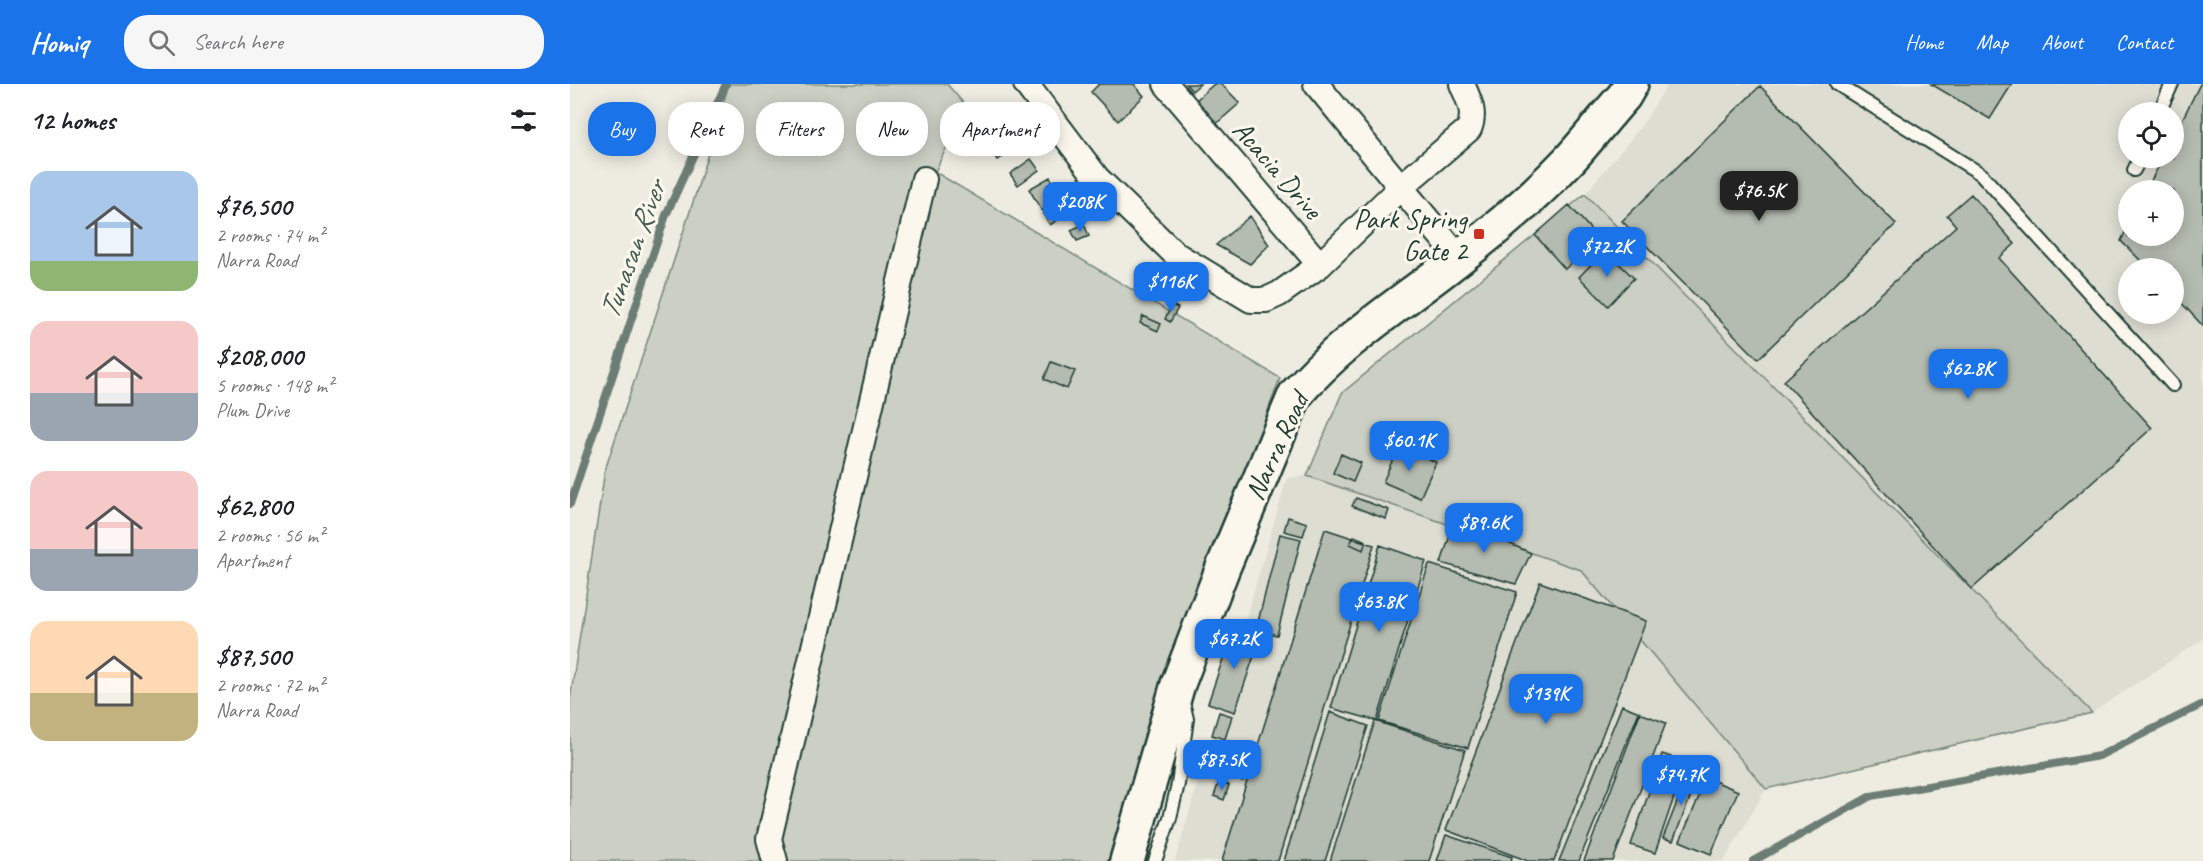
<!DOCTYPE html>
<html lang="en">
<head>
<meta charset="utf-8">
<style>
	:root { --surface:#fff; --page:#f6f6f6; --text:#202124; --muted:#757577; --accent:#1a73e8 }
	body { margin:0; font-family:Caveat,sans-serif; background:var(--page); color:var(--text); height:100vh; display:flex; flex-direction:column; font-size:22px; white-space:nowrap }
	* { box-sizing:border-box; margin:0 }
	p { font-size:20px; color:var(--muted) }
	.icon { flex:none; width:33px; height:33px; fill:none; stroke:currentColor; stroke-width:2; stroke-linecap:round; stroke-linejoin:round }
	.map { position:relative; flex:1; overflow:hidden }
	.drawer { display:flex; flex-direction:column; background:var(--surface); width:570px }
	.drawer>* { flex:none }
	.top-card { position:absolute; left:18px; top:18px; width:570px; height:54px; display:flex; gap:12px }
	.controls { position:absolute; left:1548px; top:18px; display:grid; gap:12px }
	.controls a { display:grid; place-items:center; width:66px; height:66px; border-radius:50%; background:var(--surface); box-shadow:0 3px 15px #0003; font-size:30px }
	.price { position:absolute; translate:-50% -51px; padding:0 14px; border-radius:12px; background:var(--accent); color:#fff; font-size:20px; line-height:39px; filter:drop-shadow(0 2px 3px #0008) }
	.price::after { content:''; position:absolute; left:50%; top:36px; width:18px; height:14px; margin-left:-9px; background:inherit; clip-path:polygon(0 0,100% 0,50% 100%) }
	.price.selected { background:#222; color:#fff }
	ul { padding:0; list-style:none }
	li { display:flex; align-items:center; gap:18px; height:150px; padding:0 30px }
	li span { display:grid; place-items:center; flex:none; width:168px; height:120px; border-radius:18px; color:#555 }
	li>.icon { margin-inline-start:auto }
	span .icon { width:72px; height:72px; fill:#fffc; stroke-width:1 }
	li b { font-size:26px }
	h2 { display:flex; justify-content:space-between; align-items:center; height:72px; padding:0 30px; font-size:26px }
	.pill { padding:0 21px; border-radius:24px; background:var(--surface); box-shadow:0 3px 15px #0003; font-size:21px; line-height:54px }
	.pill.selected { background:var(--accent); color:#fff }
	header { display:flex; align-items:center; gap:36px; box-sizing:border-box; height:84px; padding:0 30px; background:var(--accent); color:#fff }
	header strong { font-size:28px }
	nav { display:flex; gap:33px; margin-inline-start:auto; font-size:21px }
	.search { width:420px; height:54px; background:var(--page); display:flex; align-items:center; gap:15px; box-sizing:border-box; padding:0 21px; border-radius:24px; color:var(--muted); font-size:22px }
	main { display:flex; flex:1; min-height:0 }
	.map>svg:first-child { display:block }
	.built { fill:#ddddd2; fill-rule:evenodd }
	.green { fill:#cbcfc4; stroke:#75867c; stroke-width:1.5 }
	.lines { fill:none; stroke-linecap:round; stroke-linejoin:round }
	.stream { stroke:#6c7d74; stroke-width:8 }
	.building { fill:#b4bbb0; stroke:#1f3d34; stroke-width:1.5 }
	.lane-casing { stroke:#1f3d34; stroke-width:16 }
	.street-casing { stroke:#1f3d34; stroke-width:28 }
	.secondary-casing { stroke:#1f3d34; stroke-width:38 }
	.lane { stroke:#fbf7ec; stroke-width:12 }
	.street { stroke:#fbf7ec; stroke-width:24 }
	.secondary { stroke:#fbf7ec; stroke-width:33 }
	.poi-dot { fill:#c8321e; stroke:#fbf7ec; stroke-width:2 }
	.labels { text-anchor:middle; stroke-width:6; stroke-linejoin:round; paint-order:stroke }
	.street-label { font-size:28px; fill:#1f3d34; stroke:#fbf7ec }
	.poi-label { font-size:28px; fill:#1f3d34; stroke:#fbf7ec; text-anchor:end }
	.water-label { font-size:30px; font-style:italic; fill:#455d54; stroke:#fbf7ec }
</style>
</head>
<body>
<header>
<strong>Homiq</strong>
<div class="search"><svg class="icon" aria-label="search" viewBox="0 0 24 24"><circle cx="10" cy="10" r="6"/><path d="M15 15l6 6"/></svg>Search here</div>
<nav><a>Home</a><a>Map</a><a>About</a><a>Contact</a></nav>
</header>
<main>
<section class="drawer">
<h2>12 homes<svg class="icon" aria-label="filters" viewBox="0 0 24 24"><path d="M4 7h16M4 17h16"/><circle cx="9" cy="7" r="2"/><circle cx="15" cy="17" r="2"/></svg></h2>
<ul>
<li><span style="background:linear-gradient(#a9c7e8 75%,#8fb573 0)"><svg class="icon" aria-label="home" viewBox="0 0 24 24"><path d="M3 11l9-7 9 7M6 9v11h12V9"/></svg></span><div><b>$76,500</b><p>2 rooms · 74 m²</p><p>Narra Road</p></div></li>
<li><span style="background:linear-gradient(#f6c9c9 60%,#9aa5b1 0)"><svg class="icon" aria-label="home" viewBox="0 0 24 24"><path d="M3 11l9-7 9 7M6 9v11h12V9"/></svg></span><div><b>$208,000</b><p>5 rooms · 148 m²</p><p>Plum Drive</p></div></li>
<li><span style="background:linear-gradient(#f6c9c9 65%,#9aa5b1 0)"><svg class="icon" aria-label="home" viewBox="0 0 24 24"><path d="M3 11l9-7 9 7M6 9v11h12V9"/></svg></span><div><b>$62,800</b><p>2 rooms · 56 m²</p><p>Apartment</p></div></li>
<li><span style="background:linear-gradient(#ffd9b3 60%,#c2b280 0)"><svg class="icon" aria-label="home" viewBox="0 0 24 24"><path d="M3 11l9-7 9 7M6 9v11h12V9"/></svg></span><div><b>$87,500</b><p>2 rooms · 72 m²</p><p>Narra Road</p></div></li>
</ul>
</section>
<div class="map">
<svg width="1633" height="777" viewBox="0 0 1633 777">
	<rect width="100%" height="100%" fill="#eeece1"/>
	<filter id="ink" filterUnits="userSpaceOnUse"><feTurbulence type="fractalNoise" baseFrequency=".0167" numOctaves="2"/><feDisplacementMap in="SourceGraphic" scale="12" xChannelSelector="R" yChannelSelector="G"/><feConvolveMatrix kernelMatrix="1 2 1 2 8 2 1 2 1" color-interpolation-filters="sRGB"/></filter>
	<g filter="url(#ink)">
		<path class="built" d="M1098 0H1633V555L1522 629 1015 110 1070 44ZM1558 28H1604V74H1558ZM1558 106H1604V152H1558ZM1558 184H1604V230H1558Z
			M737 392 1012 486 1196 705 1154 777H605L717 394Z"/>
		<path class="green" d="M159 0H377L396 22 365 88 710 294 571 671 538 777H0V616L35 386 125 112Z
			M1015 110 1522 629 1196 705 1011 486 737 392 772 309Z"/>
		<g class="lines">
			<path class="stream" d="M0 420 96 131 156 0
				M1183 777 1301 712 1529 672 1633 620"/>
		</g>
		<path class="building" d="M529 0H564L574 12 548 37 521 8Z
			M616 0H630L622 7Z
			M644 0H651L670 19 646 40 625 17Z
			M1361 0H1442L1420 35Z
			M1630 0H1633V242L1604 211V184H1578L1551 157 1558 142V152H1604V106H1576L1593 74H1604V52Z
			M1190 2 1326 140 1188 275 1052 137Z
			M439 55 445 67 427 76 421 65Z
			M461 75 469 86 448 101 440 90Z
			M480 93 493 114 472 127 459 105Z
			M1401 110 1445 160 1429 174 1582 344 1402 505 1214 297 1386 142 1377 131Z
			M494 116 502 127 480 141 473 130Z
			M999 121 1029 155 995 185 965 151Z
			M680 132 699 161 680 180 646 161Z
			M514 140 519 152 507 157 501 146Z
			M1035 166 1064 194 1038 222 1009 193Z
			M602 221 608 224 600 238 595 235Z
			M573 232 591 240 588 247 570 239Z
			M481 278 505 287 497 305 474 295Z
			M829 361 866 378 850 414 813 398Z
			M771 370 791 379 783 398 763 389Z
			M786 414 819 426 816 435 782 422Z
			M718 433 737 439 733 452 714 447Z
			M885 436 961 469 946 500 871 479Z
			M755 445 804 461 708 777H652Z
			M710 450 731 455 707 551 686 546Z
			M784 452 796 457 793 466 780 460Z
			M810 461 856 477 807 637 761 624Z
			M859 480 947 508 898 664 809 637Z
			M970 498 1076 537 984 777H958L876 746Z
			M663 545 690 554 665 628 638 619Z
			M1052 621 1069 628 1009 777H989Z
			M649 628 662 632 655 655 642 651Z
			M760 628 798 642 755 777H714Z
			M1070 629 1096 639 1043 777H1014Z
			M805 637 895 666 859 777H760Z
			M659 657 683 665 673 697 648 689Z
			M1092 670 1116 678 1085 769 1061 761Z
			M1119 688 1129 691 1103 757 1093 754Z
			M1137 694 1168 707 1141 770 1110 757Z
			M649 698 659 701 654 716 644 712Z
			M876 751 942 773 941 777H867Z"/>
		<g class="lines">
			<g class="lane-casing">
				<path id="lane" d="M1267 0 1411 90 1603 301
					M1589 28 1602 0
					M1564 86 1570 74
					M585 777 600 734 608 700 617 635 613 618"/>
			</g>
			<g class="street-casing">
				<path id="street" d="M456 0 527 94 605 170 681 216H696L709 210 750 181 832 102 899 45C906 29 899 16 892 0
					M596 0 750 181
					M746 0 889 174
					M205 777 199 755 354 95"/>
			</g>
			<g class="secondary-casing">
				<path id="secondary" d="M557 777 608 600 652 486 725 311C774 254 831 220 889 174 928 144 967 110 1001 74 1019 54 1036 32 1054 12L1061 0"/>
			</g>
			<use href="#lane" class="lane"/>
			<use href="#street" class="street"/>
			<use href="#secondary" class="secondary"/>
		</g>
	</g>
	<rect class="poi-dot" x="903" y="144" width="12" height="12" rx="3"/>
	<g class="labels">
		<g class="street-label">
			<text transform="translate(708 85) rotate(49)" y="10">Acacia Drive</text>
			<text transform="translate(706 362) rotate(-65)" y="10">Narra Road</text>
		</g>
		<g class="poi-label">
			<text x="897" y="144">Park Spring<tspan x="897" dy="32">Gate 2</tspan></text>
		</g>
		<g class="water-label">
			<text transform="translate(62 166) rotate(-70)" y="10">Tunasan River</text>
		</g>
	</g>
</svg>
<div class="controls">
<a><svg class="icon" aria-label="locate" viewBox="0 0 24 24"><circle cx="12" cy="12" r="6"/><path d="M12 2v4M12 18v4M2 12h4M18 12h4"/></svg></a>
<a>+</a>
<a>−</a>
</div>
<b class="price selected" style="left:1189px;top:138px">$76.5K</b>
<b class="price" style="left:510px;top:149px">$208K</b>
<b class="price" style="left:1037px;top:194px">$72.2K</b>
<b class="price" style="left:601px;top:229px">$116K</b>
<b class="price" style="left:1398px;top:316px">$62.8K</b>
<b class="price" style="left:839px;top:388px">$60.1K</b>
<b class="price" style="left:914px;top:470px">$89.6K</b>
<b class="price" style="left:809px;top:549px">$63.8K</b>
<b class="price" style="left:664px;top:586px">$67.2K</b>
<b class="price" style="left:976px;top:641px">$139K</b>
<b class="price" style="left:652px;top:707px">$87.5K</b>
<b class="price" style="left:1111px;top:722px">$74.7K</b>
<div class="top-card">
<a class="pill selected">Buy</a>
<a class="pill">Rent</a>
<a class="pill">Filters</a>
<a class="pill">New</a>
<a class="pill">Apartment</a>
</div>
</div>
</main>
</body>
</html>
